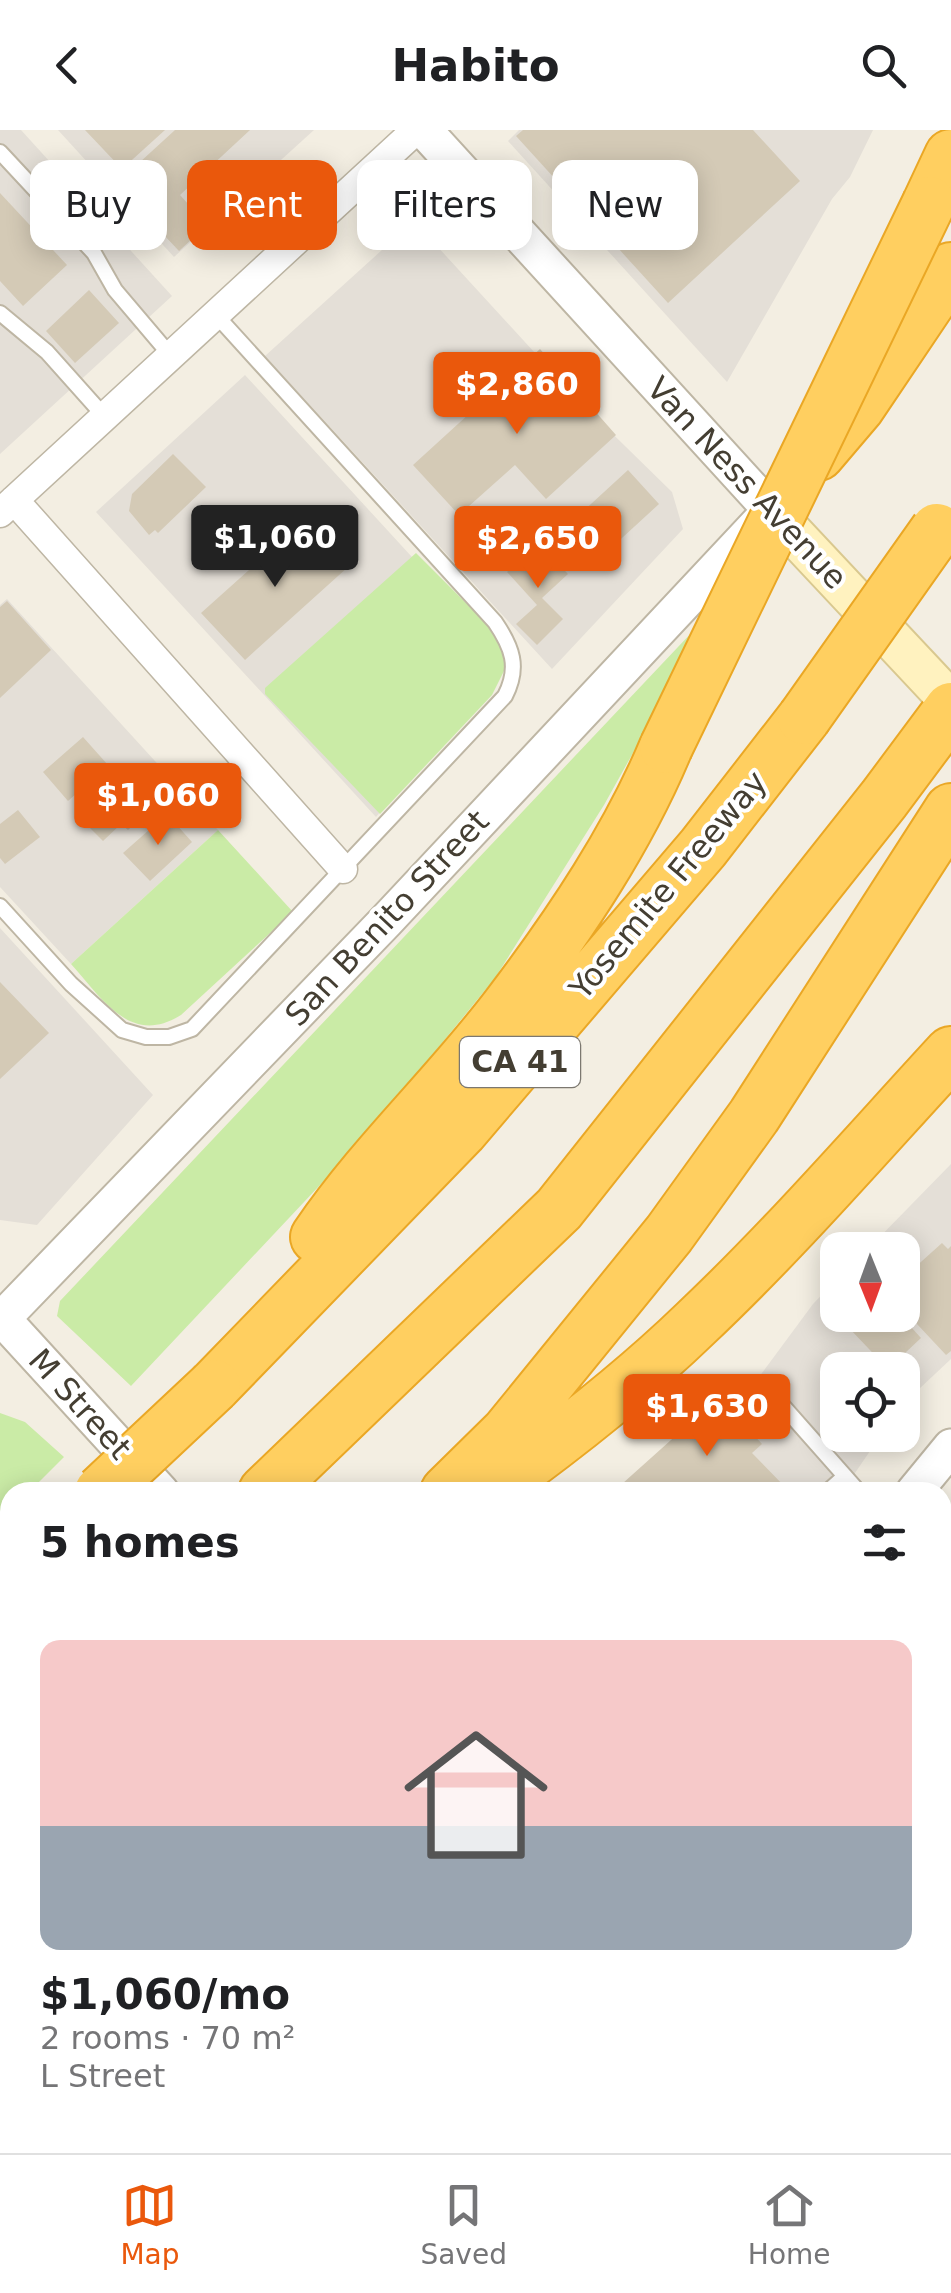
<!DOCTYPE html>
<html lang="en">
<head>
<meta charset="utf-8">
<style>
	:root { --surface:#fff; --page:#f2f2f2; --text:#202124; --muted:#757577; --line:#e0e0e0; --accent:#ea580c }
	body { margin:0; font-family:"DejaVu Sans",sans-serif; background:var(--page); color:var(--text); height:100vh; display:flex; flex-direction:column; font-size:38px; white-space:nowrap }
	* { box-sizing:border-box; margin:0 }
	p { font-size:32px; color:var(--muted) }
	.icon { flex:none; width:55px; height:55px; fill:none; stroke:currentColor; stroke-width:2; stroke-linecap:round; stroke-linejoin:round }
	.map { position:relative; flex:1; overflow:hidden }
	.details { position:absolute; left:0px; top:1352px; width:952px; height:672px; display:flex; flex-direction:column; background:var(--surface); border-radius:30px 30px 0 0; box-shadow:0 5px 25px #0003 }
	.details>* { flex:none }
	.hud { position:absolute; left:30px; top:30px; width:892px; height:90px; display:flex; gap:20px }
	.needle { width:65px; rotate:179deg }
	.buttons { position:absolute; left:820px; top:1102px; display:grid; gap:20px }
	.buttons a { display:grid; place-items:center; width:100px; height:100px; border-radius:20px; background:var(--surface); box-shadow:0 5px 25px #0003; font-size:50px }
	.price { position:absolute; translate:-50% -85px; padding:0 22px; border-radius:10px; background:var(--accent); color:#fff; font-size:32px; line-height:65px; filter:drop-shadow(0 2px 5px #0008) }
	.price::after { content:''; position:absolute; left:50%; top:60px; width:30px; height:22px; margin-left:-15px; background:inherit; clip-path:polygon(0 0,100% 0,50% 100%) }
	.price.selected { background:#222; color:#fff }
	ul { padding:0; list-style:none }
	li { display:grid; align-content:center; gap:20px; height:530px; padding:0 40px }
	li+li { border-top:2px solid var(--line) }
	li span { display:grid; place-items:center; height:310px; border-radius:20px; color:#555 }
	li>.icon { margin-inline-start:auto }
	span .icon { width:180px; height:180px; fill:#fffc; stroke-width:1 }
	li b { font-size:42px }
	h2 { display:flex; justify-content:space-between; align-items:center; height:120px; padding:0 40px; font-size:42px }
	.tag { padding:0 35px; border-radius:20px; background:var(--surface); box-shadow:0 5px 25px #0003; font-size:35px; line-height:90px }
	.tag.selected { background:var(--accent); color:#fff }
	header { display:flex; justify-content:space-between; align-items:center; height:130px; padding:0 40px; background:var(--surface); font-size:45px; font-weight:800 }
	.tab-bar { display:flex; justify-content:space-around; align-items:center; height:140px; border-top:2px solid var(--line); background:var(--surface); font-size:28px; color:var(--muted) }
	.tab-bar a { display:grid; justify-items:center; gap:5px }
	.tab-bar .selected { color:var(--accent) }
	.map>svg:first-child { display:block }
	.industrial { fill:#e4dfd7 }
	.green { fill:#caeba6 }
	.parking { fill:#e2e0db }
	.building { fill:#d4cab6 }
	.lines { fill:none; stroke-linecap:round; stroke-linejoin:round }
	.service-casing { stroke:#beb6a4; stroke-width:18 }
	.minor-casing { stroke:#beb6a4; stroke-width:31 }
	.tertiary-casing { stroke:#beb6a4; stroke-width:39 }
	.secondary-casing { stroke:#d9c88f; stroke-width:44 }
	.motorway-casing { stroke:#eaa725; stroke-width:56 }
	.service { stroke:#fff; stroke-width:14 }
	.minor { stroke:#fff; stroke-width:28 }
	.tertiary { stroke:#fff; stroke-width:35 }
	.secondary { stroke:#fff2bf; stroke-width:40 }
	.motorway { stroke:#ffcf60; stroke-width:52 }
	.motorway-bridge-casing { stroke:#eaa725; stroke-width:56; stroke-linecap:butt }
	.motorway-bridge { stroke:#ffcf60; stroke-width:52 }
	.labels { text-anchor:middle; stroke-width:8; stroke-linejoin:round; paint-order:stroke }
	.shield { fill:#fff; stroke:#7c7870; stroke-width:2.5 }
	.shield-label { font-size:30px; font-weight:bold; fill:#443e32 }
	.street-label { font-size:32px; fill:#443e32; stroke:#fff }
</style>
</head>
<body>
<header><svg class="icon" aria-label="back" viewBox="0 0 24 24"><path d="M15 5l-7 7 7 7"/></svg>Habito<svg class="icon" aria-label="search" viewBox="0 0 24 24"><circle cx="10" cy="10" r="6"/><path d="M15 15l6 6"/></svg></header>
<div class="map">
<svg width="951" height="2023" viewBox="0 0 951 2023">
	<rect width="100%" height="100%" fill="#f3eee2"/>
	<path class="industrial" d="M0 0H21L172 166 0 324Z
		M58 0H314L174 127Z
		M519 0H873L850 47 832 69 727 252 508 11Z
		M414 91 578 270 672 362 683 399 552 539 265 226Z
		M245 245 489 511 474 571 376 687 96 382Z
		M7 469 218 700 71 834 0 757V475Z
		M0 798 153 965 37 1095 0 1090Z
		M951 1034V1229L903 1274 902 1240H838V1305H881L842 1362H641L742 1270 813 1174 837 1149 838 1185H902V1120H867Z
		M396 2015H682L690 2023H404Z"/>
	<path class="green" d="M416 423 495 502 506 526 505 539 492 565 380 684 265 564V558Z
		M712 481 604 675 495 848 367 1005 131 1256 57 1186 60 1171Z
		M218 700 293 782 181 885C130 917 102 868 71 834Z
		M0 1283 25 1292 64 1327 29 1362H10V1381L0 1391Z
		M10 1836V1949L0 1938V1845Z
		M70 2015H129L121 2023H77Z
		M296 2015H362L370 2023H287Z"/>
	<path class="parking" d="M942 1474 951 1483V1566L943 1573Z"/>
	<path class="building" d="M85 0H165L122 39Z
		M175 0H250L180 65 207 95 179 121 116 54Z
		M523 0H753L800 51 668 173 516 6Z
		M0 63 67 135 23 176 0 151Z
		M89 160 119 193 75 233 46 201Z
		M540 219 616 305 546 369 515 335 459 385 413 335Z
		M173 324 206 357 158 403 155 400 149 405 129 381 132 364Z
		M628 340 659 374 610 419 579 385Z
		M305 390 348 437 245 530 201 483Z
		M538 413 568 444 542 468 563 489 537 515 516 494 537 475 507 442Z
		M7 471 51 520 0 568V477Z
		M83 607 108 635 68 671 43 642Z
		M130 646 156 673 128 700 121 694 103 711 83 691Z
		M18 680 40 707 5 734 0 728V694Z
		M167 684 192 712 150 751 123 723Z
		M0 852 49 903 0 949Z
		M942 1113 948 1119 951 1116V1221L946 1225 902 1178V1149Z
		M863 1185H900L921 1208 888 1239 849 1198Z
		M719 1267 762 1314 752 1323 788 1360 785 1362H613Z
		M942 1614 951 1623V1784L942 1775Z
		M400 2015H567L558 2023H408Z"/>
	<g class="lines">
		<g class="service-casing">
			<path id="service" d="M0 22 94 123 115 160 171 226
				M0 183 47 222 105 287
				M0 776 71 854 122 900 146 907H169L192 899 505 566C520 537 512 517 495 492L216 185
				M783 1276 859 1362
				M827 1362 845 1346
				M942 1805 951 1815
				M383 2015 390 2023"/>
		</g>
		<g class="minor-casing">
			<path id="minor" d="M14 370 343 739
				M0 383 416 0
				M942 1391 951 1401
				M0 2014 9 2023"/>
		</g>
		<g class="tertiary-casing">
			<path id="tertiary" d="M0 1186 161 1362
				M0 1191 386 791 771 380 424 0
				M914 1362 951 1317
				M764 2015 771 2023
				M201 2023 210 2015"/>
		</g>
		<g class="secondary-casing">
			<path id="secondary" d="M771 380 951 572"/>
		</g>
		<g class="motorway-casing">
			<path id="motorway" d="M929 73 951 26
				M818 324 858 277 951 139
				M317 1107C374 1023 451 953 512 871 571 793 628 708 666 617
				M214 1256 461 1001 703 718 804 588
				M265 1362 559 1079 884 669 951 579
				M447 1362 508 1302 669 1104 754 986 951 680
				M489 1362C561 1310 631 1256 695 1194 785 1109 867 1014 951 923
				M0 1456 10 1447
				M0 1619 10 1610
				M0 1709 10 1701"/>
		</g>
		<use href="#service" class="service"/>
		<use href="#minor" class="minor"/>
		<use href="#tertiary" class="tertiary"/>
		<use href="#secondary" class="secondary"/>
		<use href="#motorway" class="motorway"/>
		<g class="motorway-bridge-casing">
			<path id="motorway-bridge" d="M804 588 937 400
				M666 617 929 73
				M101 1362 214 1256"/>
		</g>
		<use href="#motorway-bridge" class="motorway-bridge"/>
	</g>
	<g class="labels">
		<rect class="shield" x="460" y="907" width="120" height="50" rx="8"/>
		<g class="shield-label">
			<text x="520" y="942">CA 41</text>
		</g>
		<g class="street-label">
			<text transform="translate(747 353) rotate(47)" y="11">Van Ness Avenue</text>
			<text transform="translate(668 755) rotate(-50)" y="11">Yosemite Freeway</text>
			<text transform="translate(387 788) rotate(-47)" y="11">San Benito Street</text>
			<text transform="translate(80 1274) rotate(48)" y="11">M Street</text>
		</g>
	</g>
</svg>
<div class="buttons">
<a><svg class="needle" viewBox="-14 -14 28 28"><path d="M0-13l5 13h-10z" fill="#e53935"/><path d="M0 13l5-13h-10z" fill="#757577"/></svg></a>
<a><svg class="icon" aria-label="locate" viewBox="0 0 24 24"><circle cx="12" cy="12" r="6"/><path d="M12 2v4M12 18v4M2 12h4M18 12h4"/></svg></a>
</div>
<b class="price" style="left:517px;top:307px">$2,860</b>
<b class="price selected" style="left:275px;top:460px">$1,060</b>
<b class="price" style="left:538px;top:461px">$2,650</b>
<b class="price" style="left:158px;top:718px">$1,060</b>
<b class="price" style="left:707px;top:1329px">$1,630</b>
<div class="hud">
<a class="tag">Buy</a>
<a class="tag selected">Rent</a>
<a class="tag">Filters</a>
<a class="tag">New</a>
</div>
<section class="details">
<h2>5 homes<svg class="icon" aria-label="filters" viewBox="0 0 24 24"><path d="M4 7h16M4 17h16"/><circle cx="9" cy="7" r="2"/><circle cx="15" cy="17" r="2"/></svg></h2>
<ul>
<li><span style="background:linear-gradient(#f6c9c9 60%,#9aa5b1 0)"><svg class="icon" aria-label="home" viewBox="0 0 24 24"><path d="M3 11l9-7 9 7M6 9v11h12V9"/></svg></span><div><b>$1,060/mo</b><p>2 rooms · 70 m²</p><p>L Street</p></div></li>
</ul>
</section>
</div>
<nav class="tab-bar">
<a class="selected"><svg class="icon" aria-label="map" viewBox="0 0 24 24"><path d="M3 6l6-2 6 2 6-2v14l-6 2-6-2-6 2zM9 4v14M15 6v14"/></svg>Map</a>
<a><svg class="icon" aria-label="saved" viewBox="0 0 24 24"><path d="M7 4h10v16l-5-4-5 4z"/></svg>Saved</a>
<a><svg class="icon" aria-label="home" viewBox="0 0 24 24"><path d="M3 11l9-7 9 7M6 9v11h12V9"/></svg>Home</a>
</nav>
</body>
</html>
